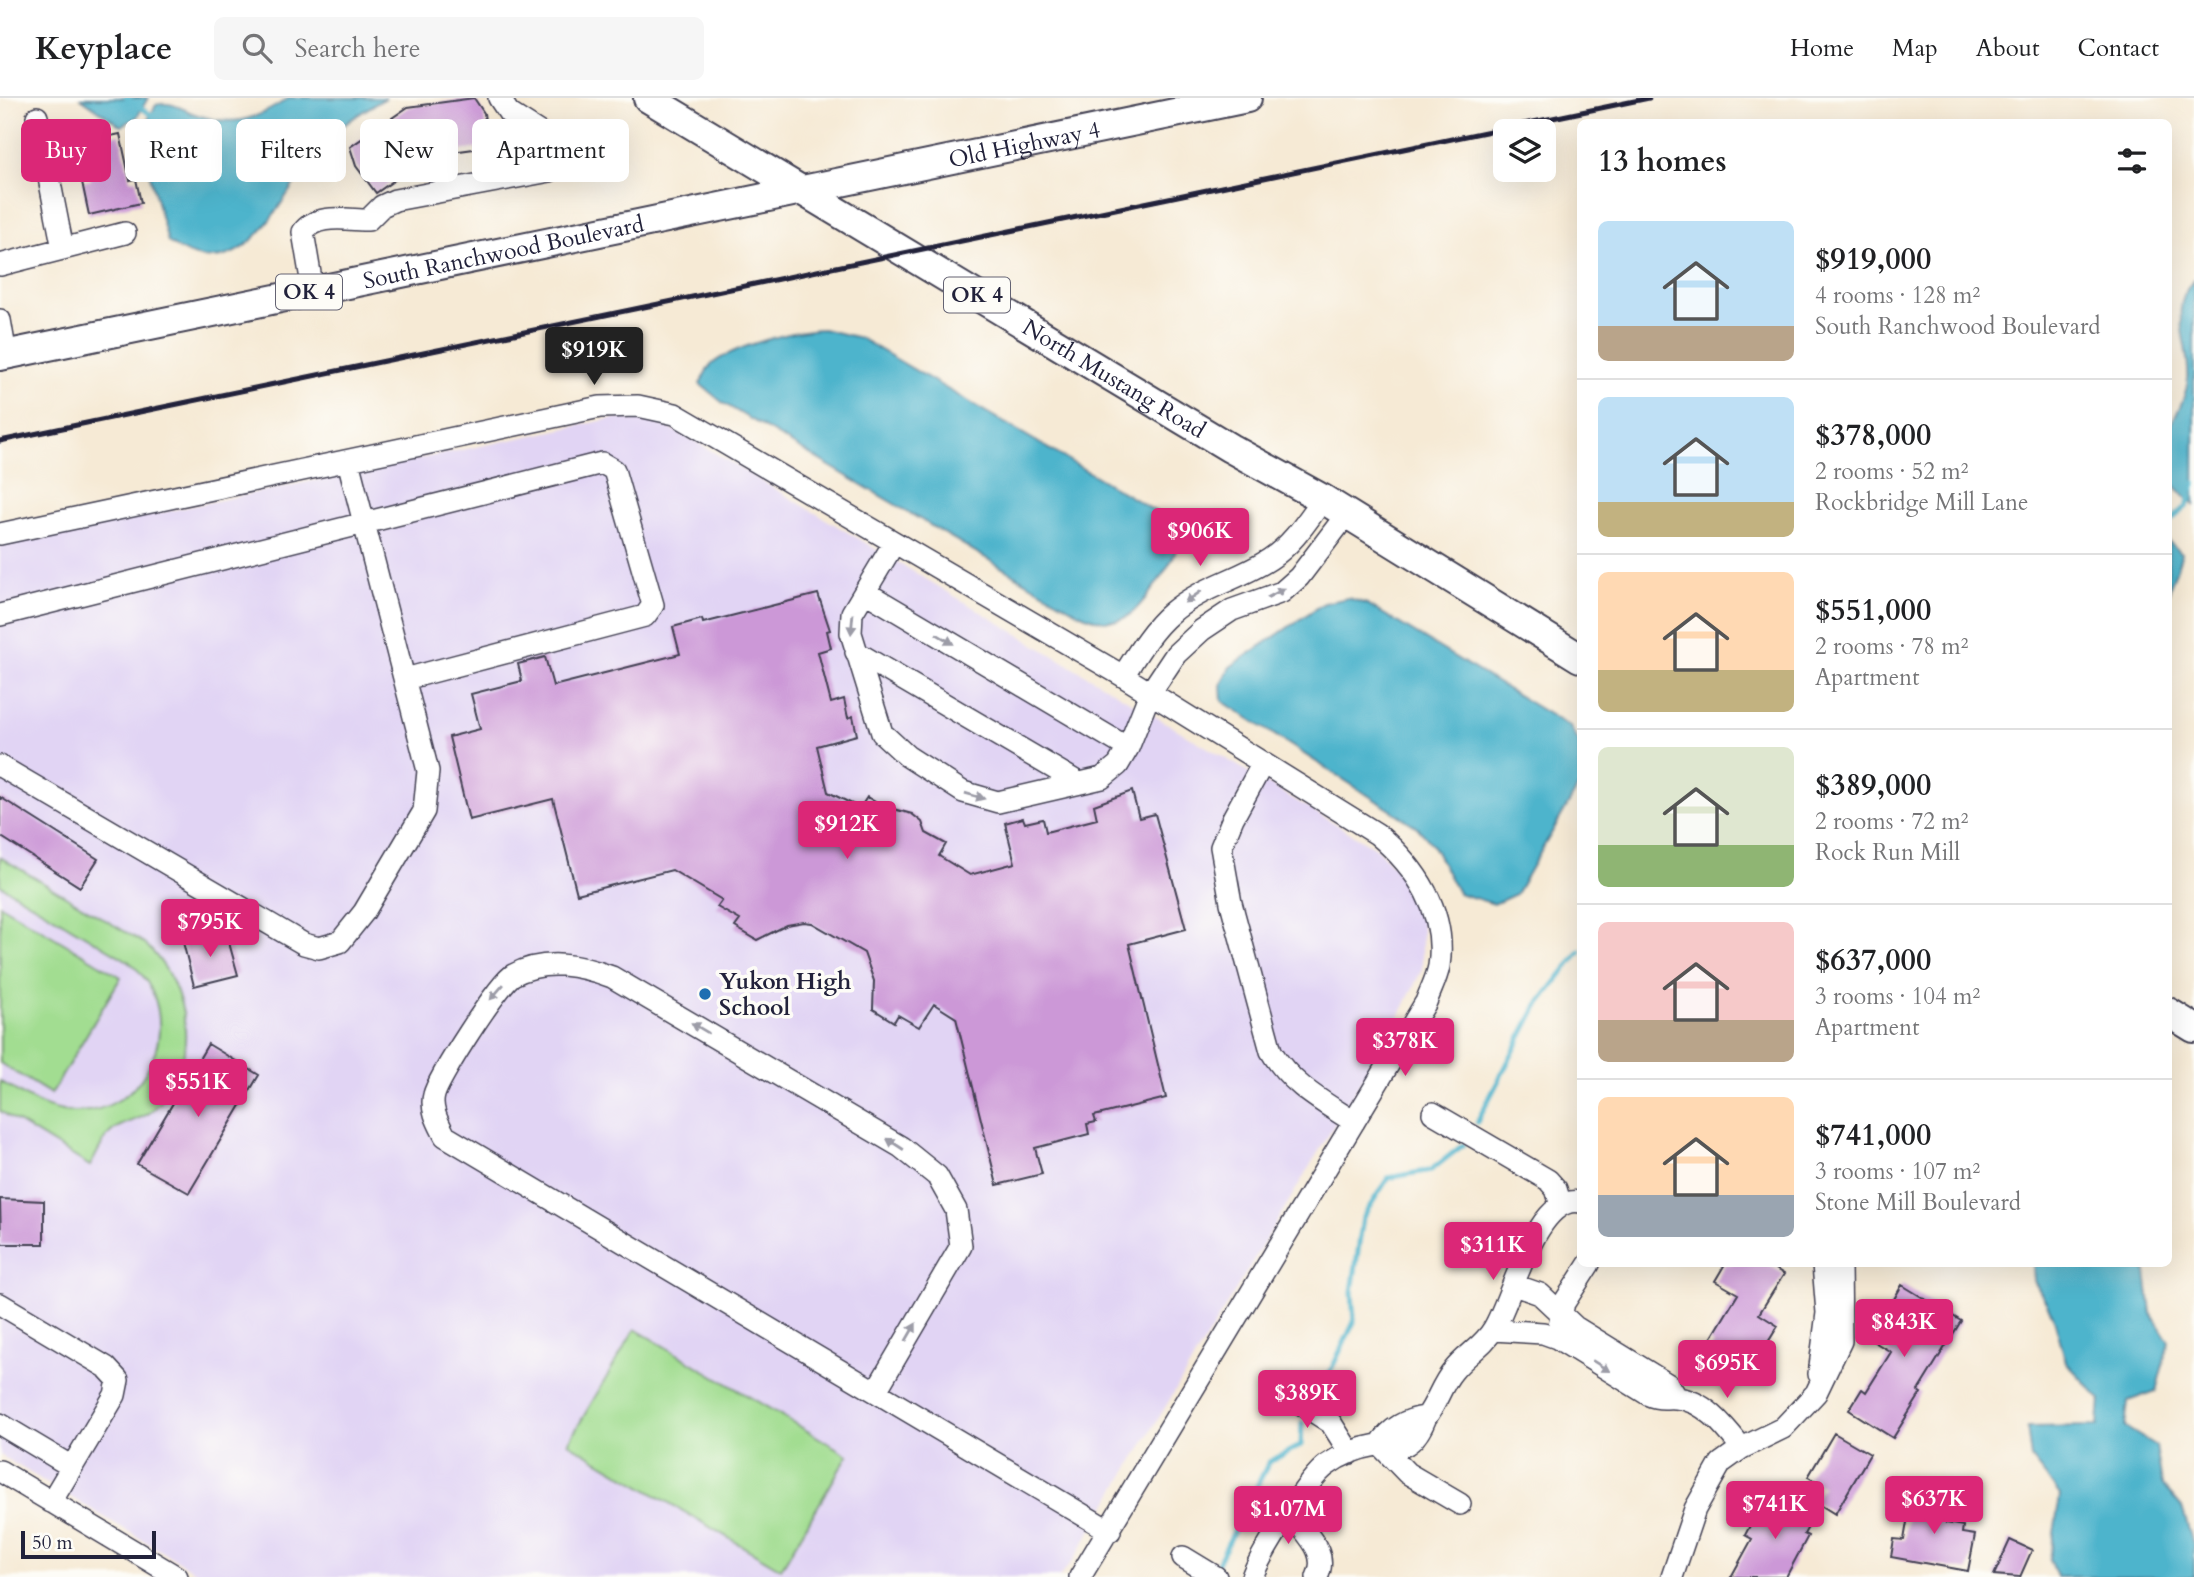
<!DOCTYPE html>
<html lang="en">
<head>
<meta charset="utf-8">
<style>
	:root { --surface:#fff; --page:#f6f6f6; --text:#202124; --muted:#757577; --line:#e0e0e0; --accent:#db2777 }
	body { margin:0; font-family:Cardo,serif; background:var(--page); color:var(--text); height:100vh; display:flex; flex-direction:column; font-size:26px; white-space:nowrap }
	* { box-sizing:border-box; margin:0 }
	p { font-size:23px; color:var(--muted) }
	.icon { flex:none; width:38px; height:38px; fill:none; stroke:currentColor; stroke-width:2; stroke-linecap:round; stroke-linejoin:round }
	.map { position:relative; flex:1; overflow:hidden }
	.drawer { position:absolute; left:1577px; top:21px; width:595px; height:1148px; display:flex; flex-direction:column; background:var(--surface); border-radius:10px; box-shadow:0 7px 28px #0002 }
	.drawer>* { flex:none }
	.hud { position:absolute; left:21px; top:21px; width:665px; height:63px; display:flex; gap:14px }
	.controls { position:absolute; left:1493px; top:21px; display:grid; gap:14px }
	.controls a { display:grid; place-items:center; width:63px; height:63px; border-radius:10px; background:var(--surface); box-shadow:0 7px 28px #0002; font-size:35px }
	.scale { position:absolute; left:21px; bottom:18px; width:135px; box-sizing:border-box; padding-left:7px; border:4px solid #22223b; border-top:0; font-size:19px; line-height:24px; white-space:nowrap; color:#22223b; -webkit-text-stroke:5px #fdfcf7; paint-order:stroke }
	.price { position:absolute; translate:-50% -60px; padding:0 16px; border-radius:7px; background:var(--accent); color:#fff; font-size:23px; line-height:46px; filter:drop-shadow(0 2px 4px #0008) }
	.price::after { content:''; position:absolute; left:50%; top:42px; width:21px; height:16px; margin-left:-10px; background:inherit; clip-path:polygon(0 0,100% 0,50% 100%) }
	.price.selected { background:#222; color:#fff }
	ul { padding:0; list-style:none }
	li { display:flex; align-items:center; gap:21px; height:175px; padding:0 21px }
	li+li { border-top:2px solid var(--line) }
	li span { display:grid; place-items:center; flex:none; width:196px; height:140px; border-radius:10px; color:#555 }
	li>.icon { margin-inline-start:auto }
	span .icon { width:84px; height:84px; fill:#fffc; stroke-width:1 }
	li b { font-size:30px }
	h2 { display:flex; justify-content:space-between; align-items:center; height:84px; padding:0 21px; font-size:30px }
	.pill { padding:0 24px; border-radius:10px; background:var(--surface); box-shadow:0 7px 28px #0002; font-size:24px; line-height:63px }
	.pill.selected { background:var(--accent); color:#fff }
	header { display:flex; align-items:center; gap:42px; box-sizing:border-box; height:98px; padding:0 35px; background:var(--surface); border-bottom:2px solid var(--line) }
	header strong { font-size:33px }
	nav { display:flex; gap:38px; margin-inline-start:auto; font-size:24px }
	.search { width:490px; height:63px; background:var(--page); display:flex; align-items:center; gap:18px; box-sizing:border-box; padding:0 24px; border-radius:10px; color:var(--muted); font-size:26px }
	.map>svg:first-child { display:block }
	.built { fill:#e1d4f4 }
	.green { fill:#a2dd91; stroke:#628066; stroke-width:2 }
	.water { fill:#4eb4cc; stroke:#386b84; stroke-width:2 }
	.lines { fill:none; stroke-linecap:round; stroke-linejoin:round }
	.stream { stroke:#4eb4cc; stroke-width:5 }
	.building { fill:#cc98d7 }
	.minor-casing { stroke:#424052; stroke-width:24 }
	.major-casing { stroke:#424052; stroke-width:32 }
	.minor { stroke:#fff; stroke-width:21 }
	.major { stroke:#fff; stroke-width:28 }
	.rail { stroke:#22223b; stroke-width:5 }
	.oneway { fill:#9c9ca7 }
	.poi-dot { fill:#1f6fb2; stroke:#fdfcf7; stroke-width:2.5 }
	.labels { text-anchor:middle; stroke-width:7; stroke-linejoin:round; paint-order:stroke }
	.shield { fill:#fdfcf7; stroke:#646373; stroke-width:2 }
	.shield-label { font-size:21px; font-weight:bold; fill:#22223b }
	.street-label { font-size:23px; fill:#22223b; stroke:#fdfcf7 }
	.poi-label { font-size:23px; font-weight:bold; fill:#22223b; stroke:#fdfcf7; text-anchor:start }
</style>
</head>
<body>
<header>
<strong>Keyplace</strong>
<div class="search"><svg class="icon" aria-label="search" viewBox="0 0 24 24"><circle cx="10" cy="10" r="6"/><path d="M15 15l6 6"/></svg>Search here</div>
<nav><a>Home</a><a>Map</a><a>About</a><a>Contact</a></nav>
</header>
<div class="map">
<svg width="2194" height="1479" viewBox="0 0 2194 1479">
	<rect width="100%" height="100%" fill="#fdfcf7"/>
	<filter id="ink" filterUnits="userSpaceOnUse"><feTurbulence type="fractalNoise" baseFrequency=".0143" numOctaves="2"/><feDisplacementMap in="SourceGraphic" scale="14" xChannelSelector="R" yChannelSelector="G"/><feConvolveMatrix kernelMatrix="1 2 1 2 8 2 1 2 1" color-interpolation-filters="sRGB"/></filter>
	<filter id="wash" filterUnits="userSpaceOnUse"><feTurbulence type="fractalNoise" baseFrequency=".00686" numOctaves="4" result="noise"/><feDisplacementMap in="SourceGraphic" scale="28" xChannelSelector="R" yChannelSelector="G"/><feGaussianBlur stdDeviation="1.57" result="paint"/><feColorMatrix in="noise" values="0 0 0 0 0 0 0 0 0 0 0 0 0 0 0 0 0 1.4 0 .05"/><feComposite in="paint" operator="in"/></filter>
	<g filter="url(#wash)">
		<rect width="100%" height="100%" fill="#f6ead5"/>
		<path class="built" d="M615 320 654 323 690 340 1377 751 1410 786 1422 826V871L1398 921 1073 1463 1059 1479H205L0 1357V448Z"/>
		<path class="green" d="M0 759 144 845C190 887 204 967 152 1013 140 1023 120 1024 110 1035 102 1043 96 1058 90 1068L0 1013V983C20 995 39 1009 63 1013 147 1026 194 916 128 863L0 787Z
			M0 807 121 879 51 996 0 965Z
			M635 1231 848 1357 781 1471 568 1345Z"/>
		<path class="water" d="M81 0H148L137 19 121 28Z
			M289 0H386C359 14 338 29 318 52 280 96 247 200 168 144L139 38 156 7C169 3 179 9 192 15 231 30 255 23 289 0Z
			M2194 182V407L2168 381C2168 367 2164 345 2169 332 2176 315 2186 301 2188 281 2191 248 2166 210 2194 182Z
			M823 231 860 240 1170 422C1174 431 1179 439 1177 448 1175 463 1139 513 1126 519 1110 527 1094 522 1079 515L723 305 700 286C703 280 706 272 711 267 733 248 795 232 823 231Z
			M2168 443 2182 455 2168 496Z
			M1348 500 1367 506 1570 629 1579 644 1580 686 1516 796 1494 806 1458 795 1432 746 1417 729 1222 603 1221 586 1230 569 1324 505Z
			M2033 1166H2145L2151 1215 2169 1244 2156 1293 2128 1303 2125 1329 2156 1348 2162 1386 2182 1409 2194 1449V1479H2057L2050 1461 2060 1397 2031 1360 2027 1329 2098 1328 2100 1301 2066 1264 2053 1217 2034 1183Z"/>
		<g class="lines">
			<path class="stream" d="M127 0 156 20
				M2168 425 2187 408 2194 385
				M1477 1024 1537 908 1580 853
				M1318 1299 1354 1224 1352 1194 1363 1119 1388 1080 1431 1072 1463 1047
				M1218 1465 1269 1364 1301 1347 1302 1325"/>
		</g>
		<g id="blocks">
			<path class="building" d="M474 0 484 15 488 45 481 50 430 57 376 95 356 68 350 49 408 9Z
				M120 36 130 82 136 81 141 105 89 117 82 84 91 82 83 44Z
				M818 496 830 532 827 533 831 550 818 554 831 605 844 601 848 620 853 618 857 637 817 648 828 694 860 710 867 699 882 708 912 716 922 724 926 735 946 746 939 758 970 777 1015 765 1005 725 1023 720 1025 725 1043 721 1046 734 1097 721 1094 707 1132 693 1139 720 1155 716 1186 831 1129 846 1166 1000 1094 1018 1096 1024 1087 1026 1089 1036 1035 1050 1042 1076 997 1087 956 920 934 906 919 929 898 917 894 924 873 911 874 883 864 855 812 825 804 824 787 827 757 842 735 829 740 822 717 809 722 802 672 772 577 796 553 701 469 722 449 639 480 631 471 596 522 583 518 566 545 559 553 588 680 556 673 529 702 521 703 525Z
				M0 699 98 761 80 789 0 738Z
				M226 834 238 877 194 888 183 844Z
				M208 946 259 977 189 1095 137 1066Z
				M0 1101 44 1103V1146H1Z
				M1725 1166H1767L1784 1176 1759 1216 1778 1228 1747 1278 1723 1263 1720 1268 1706 1260 1714 1246 1709 1244 1738 1196 1715 1183Z
				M1902 1187 1961 1223 1918 1293 1921 1295 1893 1340 1849 1312 1862 1291 1866 1294 1891 1254 1871 1242Z
				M1834 1335 1870 1356 1835 1416 1814 1403 1823 1388 1808 1379Z
				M1912 1395 1951 1402 1946 1425 1963 1428 1962 1435 1975 1437 1968 1473 1891 1459 1894 1441 1904 1442Z
				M1780 1396 1816 1416 1804 1436 1808 1438 1786 1479H1731L1752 1441 1745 1437 1755 1418 1765 1424Z
				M2010 1442 2032 1452 2020 1479 1994 1477Z"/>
		</g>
	</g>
	<g filter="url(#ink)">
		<use href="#blocks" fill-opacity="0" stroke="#424052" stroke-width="2"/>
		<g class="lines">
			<g class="minor-casing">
				<path id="minor" d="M37 19 63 151
					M0 167 125 135
					M313 193 303 134C316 115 347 122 368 122L382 108 395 102 550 73 558 59 553 43 509 15 499 0
					M0 222 6 257
					M0 436 600 309 638 308 675 316 1123 578 1377 736C1416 769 1447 814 1439 868 1437 880 1430 893 1426 904L1080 1479
					M894 445 852 515 851 535 882 635 907 658 963 694 998 704 1102 680 1118 667 1128 650 1150 595 1176 556 1202 532 1232 512 1282 494 1299 479 1347 416
					M865 494 1128 650
					M0 517 602 365 614 372 653 507 645 518 405 581
					M856 554 1079 685
					M1123 578C1137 556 1151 532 1171 515 1201 489 1238 482 1270 461 1293 446 1307 423 1323 401
					M1263 665 1233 720 1221 749 1231 805 1271 953C1291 987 1322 1003 1354 1024
					M0 668 304 846 319 850 340 844 364 814 424 713 428 673 348 363
					M1433 1015 1548 1082 1556 1091 1561 1107
					M1514 1187 1540 1196 1575 1229 1669 1287 1677 1300
					M0 1206 106 1269 118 1282 115 1297 51 1404
					M1559 1228 1564 1205 1589 1166
					M1493 1232 1543 1235 1557 1240 1649 1297C1660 1302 1665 1299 1676 1300 1705 1302 1726 1330 1742 1350
					M1819 1276 1827 1215 1823 1166
					M876 1293 961 1148 956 1112 937 1078 901 1049 612 879C580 867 545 860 513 877 499 885 438 980 434 997 430 1011 439 1026 445 1038L1110 1433
					M1281 1293 1331 1325 1350 1355
					M1426 1319C1437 1305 1441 1287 1453 1273 1465 1257 1484 1248 1494 1230 1512 1201 1536 1096 1580 1104
					M0 1326 72 1369
					M1380 1347 1407 1375 1460 1406
					M0 1373 177 1479
					M1291 1415C1304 1435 1330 1454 1317 1479
					M1183 1459 1216 1479
					M1252 1479C1260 1457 1308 1380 1327 1367 1341 1357 1359 1350 1377 1347 1382 1347 1387 1349 1393 1350 1411 1350 1420 1334 1426 1319 1407 1321 1390 1330 1380 1347
					M1672 1479 1695 1411 1721 1365 1742 1350 1783 1330 1816 1295 1841 1243 1840 1166"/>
			</g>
			<g class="major-casing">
				<g id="major">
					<path id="s1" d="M648 0 1230 350 1323 401 1580 560"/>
					<path id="s2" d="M0 258 1247 0"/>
					<path d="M2168 914 2194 930"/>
				</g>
			</g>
			<use href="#minor" class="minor"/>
			<use href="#major" class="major"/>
			<path class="rail" d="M0 343 1649 0"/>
		</g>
		<defs><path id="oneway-solid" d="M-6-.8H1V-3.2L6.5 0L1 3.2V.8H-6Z" transform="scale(1.75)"/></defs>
		<g class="oneway">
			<use href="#oneway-solid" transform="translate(1276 495) rotate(-28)"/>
			<use href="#oneway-solid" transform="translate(1193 499) rotate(145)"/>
			<use href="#oneway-solid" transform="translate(852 526) rotate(95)"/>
			<use href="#oneway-solid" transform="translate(945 541) rotate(31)"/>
			<use href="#oneway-solid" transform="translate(975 698) rotate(16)"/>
			<use href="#oneway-solid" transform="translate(497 894) rotate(131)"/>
			<use href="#oneway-solid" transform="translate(700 930) rotate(-149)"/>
			<use href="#oneway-solid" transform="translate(895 1046) rotate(-147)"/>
			<use href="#oneway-solid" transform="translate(911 1234) rotate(-60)"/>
			<use href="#oneway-solid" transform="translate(1601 1268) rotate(32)"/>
		</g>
	</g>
	<circle class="poi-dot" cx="705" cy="896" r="7"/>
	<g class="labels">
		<g class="shield">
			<rect x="276" y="176.5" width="66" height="35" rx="5"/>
			<rect x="944" y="179.5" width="66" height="35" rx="5"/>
		</g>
		<g class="shield-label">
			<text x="309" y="201">OK 4</text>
			<text x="977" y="204">OK 4</text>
		</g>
		<g class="street-label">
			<text dy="8" stroke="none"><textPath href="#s2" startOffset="1046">Old Highway 4</textPath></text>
			<text dy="8" stroke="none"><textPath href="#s2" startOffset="514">South Ranchwood Boulevard</textPath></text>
			<text dy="8" stroke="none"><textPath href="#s1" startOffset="544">North Mustang Road</textPath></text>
		</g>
		<g class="poi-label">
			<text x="719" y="891">Yukon High<tspan x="719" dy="26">School</tspan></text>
		</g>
	</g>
</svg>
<div class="controls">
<a><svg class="icon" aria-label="layers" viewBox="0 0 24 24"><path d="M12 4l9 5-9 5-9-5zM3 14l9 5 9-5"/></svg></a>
</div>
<div class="scale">50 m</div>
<b class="price selected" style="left:594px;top:289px">$919K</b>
<b class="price" style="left:1200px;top:470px">$906K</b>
<b class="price" style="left:847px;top:763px">$912K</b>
<b class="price" style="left:210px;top:861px">$795K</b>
<b class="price" style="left:1405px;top:980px">$378K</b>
<b class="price" style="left:198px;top:1021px">$551K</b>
<b class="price" style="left:1493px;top:1184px">$311K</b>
<b class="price" style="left:1904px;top:1261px">$843K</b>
<b class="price" style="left:1727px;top:1302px">$695K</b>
<b class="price" style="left:1307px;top:1332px">$389K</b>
<b class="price" style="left:1934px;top:1438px">$637K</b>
<b class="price" style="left:1775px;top:1443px">$741K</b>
<b class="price" style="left:1288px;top:1448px">$1.07M</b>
<div class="hud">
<a class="pill selected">Buy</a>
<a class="pill">Rent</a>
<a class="pill">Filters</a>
<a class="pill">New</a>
<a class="pill">Apartment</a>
</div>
<section class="drawer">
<h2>13 homes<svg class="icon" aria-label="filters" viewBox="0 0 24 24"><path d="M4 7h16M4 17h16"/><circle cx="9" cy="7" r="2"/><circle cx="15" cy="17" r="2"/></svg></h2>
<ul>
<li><span style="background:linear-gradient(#bfe0f5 75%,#b9a48a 0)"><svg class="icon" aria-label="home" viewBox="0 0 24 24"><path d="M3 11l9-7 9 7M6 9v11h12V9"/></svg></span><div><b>$919,000</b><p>4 rooms · 128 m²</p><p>South Ranchwood Boulevard</p></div></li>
<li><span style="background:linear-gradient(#bfe0f5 75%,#c2b280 0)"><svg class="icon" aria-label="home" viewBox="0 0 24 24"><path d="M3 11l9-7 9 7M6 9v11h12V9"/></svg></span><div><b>$378,000</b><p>2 rooms · 52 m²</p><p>Rockbridge Mill Lane</p></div></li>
<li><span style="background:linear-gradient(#ffd9b3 70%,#c2b280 0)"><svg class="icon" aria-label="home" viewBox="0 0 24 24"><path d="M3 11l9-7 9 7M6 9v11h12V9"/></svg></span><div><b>$551,000</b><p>2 rooms · 78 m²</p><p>Apartment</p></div></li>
<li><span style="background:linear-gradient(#dfe7d0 70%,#8fb573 0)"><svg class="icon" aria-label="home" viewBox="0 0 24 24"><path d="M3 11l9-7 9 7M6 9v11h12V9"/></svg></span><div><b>$389,000</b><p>2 rooms · 72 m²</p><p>Rock Run Mill</p></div></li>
<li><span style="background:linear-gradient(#f6c9c9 70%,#b9a48a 0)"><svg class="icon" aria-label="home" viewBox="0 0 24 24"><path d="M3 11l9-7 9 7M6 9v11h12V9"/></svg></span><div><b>$637,000</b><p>3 rooms · 104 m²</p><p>Apartment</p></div></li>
<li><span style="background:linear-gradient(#ffd9b3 70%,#9aa5b1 0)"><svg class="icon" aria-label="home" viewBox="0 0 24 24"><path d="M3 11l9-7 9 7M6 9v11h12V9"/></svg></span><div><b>$741,000</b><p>3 rooms · 107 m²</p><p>Stone Mill Boulevard</p></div></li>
</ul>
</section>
</div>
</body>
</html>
